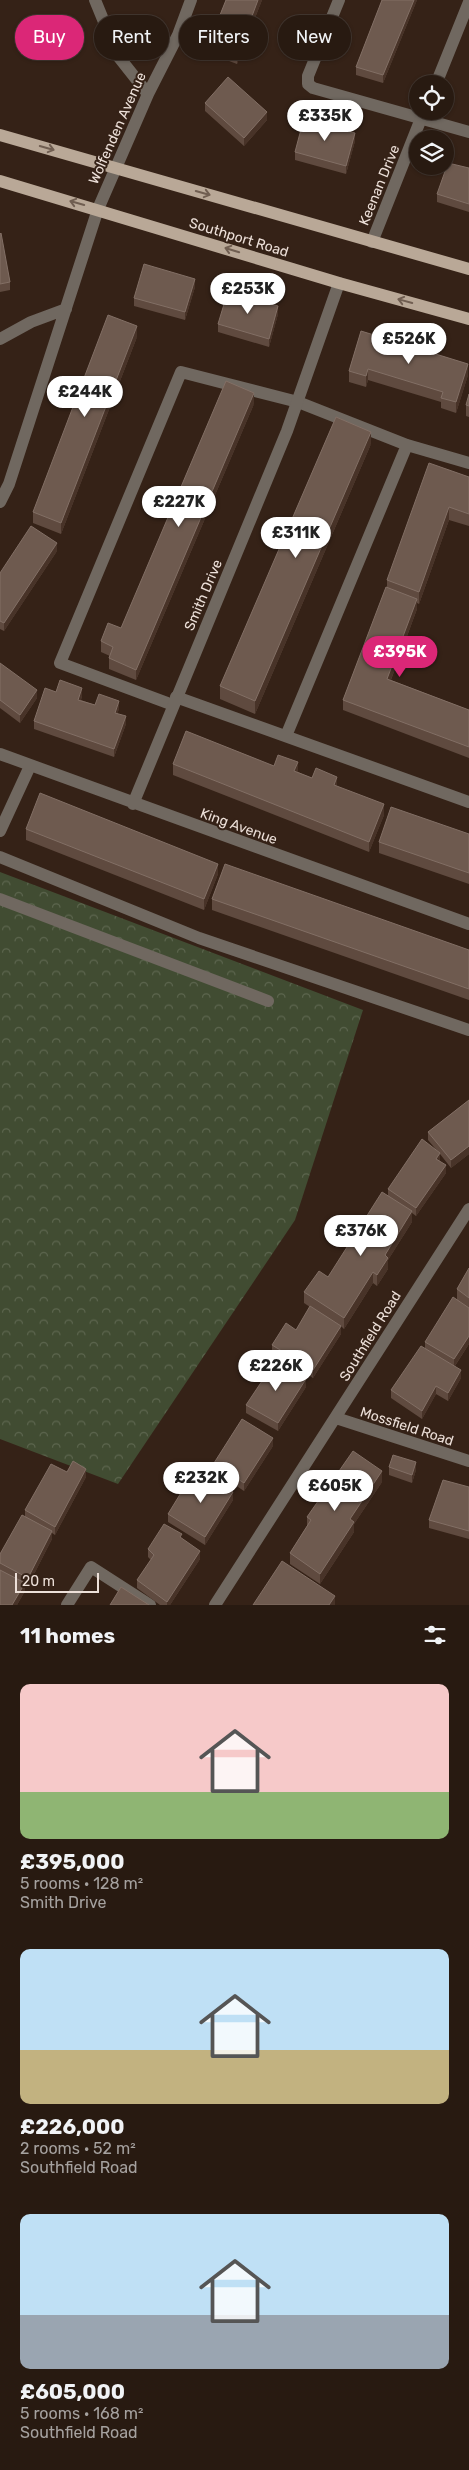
<!DOCTYPE html>
<html lang="en">
<head>
<meta charset="utf-8">
<style>
	:root { --surface:#281a11; --page:#30231a; --text:#f1f3f6; --muted:#a5a19f; --line:#443831; --accent:#db2777 }
	body { margin:0; font-family:Rubik,sans-serif; background:var(--page); color:var(--text); height:100vh; display:flex; flex-direction:column; font-size:19px; white-space:nowrap }
	* { box-sizing:border-box; margin:0 }
	p { font-size:16px; color:var(--muted) }
	.icon { flex:none; width:28px; height:28px; fill:none; stroke:currentColor; stroke-width:2; stroke-linecap:round; stroke-linejoin:round }
	.map { position:relative; height:1605px; overflow:hidden }
	.details { display:flex; flex-direction:column; background:var(--surface); flex:1 }
	.details>* { flex:none }
	.hud { position:absolute; left:15px; top:15px; width:440px; height:45px; display:flex; gap:10px }
	.fabs { position:absolute; left:409px; top:75px; display:grid; gap:10px }
	.fabs a { display:grid; place-items:center; width:45px; height:45px; border-radius:50%; background:var(--surface); box-shadow:0 1px 4px #0004,0 0 0 1px var(--line); font-size:25px }
	.scale { position:absolute; left:15px; bottom:12px; width:84px; box-sizing:border-box; padding-left:5px; border:2px solid #ede0d9; border-top:0; font-size:14px; line-height:18px; white-space:nowrap; color:#ede0d9; -webkit-text-stroke:4px #352217; paint-order:stroke }
	.price { position:absolute; translate:-50% -42px; padding:0 11px; border-radius:18px; background:#fff; color:#222; font-size:16px; line-height:32px; filter:drop-shadow(0 1px 2px #0008) }
	.price::after { content:''; position:absolute; left:50%; top:30px; width:15px; height:11px; margin-left:-8px; background:inherit; clip-path:polygon(0 0,100% 0,50% 100%) }
	.price.active { background:var(--accent); color:#fff }
	ul { padding:0; list-style:none }
	li { display:grid; align-content:center; gap:10px; height:265px; padding:0 20px }
	li span { display:grid; place-items:center; height:155px; border-radius:10px; color:#555 }
	li>.icon { margin-inline-start:auto }
	span .icon { width:90px; height:90px; fill:#fffc; stroke-width:1 }
	li b { font-size:21px }
	h2 { display:flex; justify-content:space-between; align-items:center; height:60px; padding:0 20px; font-size:21px }
	.tag { padding:0 18px; border-radius:22px; background:var(--surface); box-shadow:0 1px 4px #0004,0 0 0 1px var(--line); font-size:18px; line-height:45px }
	.tag.active { background:var(--accent); color:#fff }
	.map>svg:first-child { display:block }
	.park { fill:url(#park-crowns) }
	.lines { fill:none; stroke-linecap:round; stroke-linejoin:round }
	.lane { stroke:#706860; stroke-width:12 }
	.street { stroke:#706860; stroke-width:12 }
	.primary { stroke:#b9a897; stroke-width:12 }
	.wall { fill:#5f4a3f }
	.shaded-wall { fill:#483328 }
	.building { fill:#6e5a4f; stroke:#826f65 }
	.oneway { stroke:#705e51 }
	.labels { text-anchor:middle; stroke-width:4; stroke-linejoin:round; paint-order:stroke }
	.street-label { font-size:14px; fill:#ede0d9; stroke:#352217 }
</style>
</head>
<body>
<div class="map">
<svg width="469" height="1605" viewBox="0 0 469 1605">
	<defs>
		<pattern id="park-crowns" width="20" height="18" patternUnits="userSpaceOnUse" patternTransform="scale(1.25)"><rect width="20" height="18" fill="#414c32"/><path d="M2 6a3 3 0 1 1 6 0M12 15a3 3 0 1 1 6 0" fill="none" stroke="#5d664f"/></pattern>
	</defs>
	<rect width="100%" height="100%" fill="#352217"/>
	<path class="park" d="M0 872 363 1010 295 1220 118 1484 0 1439Z"/>
	<g class="lines">
		<path class="lane" d="M339 0 308 76V84L313 88 469 132
			M176 697 469 802
			M173 705 60 663 181 372 298 402 407 445 469 463
			M286 736 407 445
			M0 831 30 766
			M0 857 199 938 469 1030
			M0 899 268 1001
			M67 1605 91 1567 150 1605"/>
		<path class="street" d="M95 0 118 56 148 94
			M436 84 469 2
			M372 242 424 111
			M0 339 31 322 66 309
			M0 502 9 484 98 209 148 94 178 35 191 0
			M0 754 469 924
			M133 804 287 431 339 283
			M336 1418 469 1461
			M215 1605 469 1209"/>
		<path class="primary" d="M0 135 469 269
			M0 181 339 283 469 319"/>
	</g>
	<path class="wall" d="M226 0H262L237 64 208 53V45Z
		M382 0H417L383 83 356 75V67Z
		M205 103 267 120 244 146 205 111Z
		M355 141 346 174 295 160V152Z
		M469 168V212L437 202V194Z
		M0 234 10 282V290L0 292Z
		M195 287 185 320 134 306V298Z
		M278 314 269 347 218 332V324Z
		M361 331 468 375 456 413 441 408V402L368 380 366 387 349 382V371Z
		M137 337 61 534 33 523V512Z
		M469 394V417L466 416V405Z
		M254 404 136 680 109 669V658L110 656 101 652V641L121 628Z
		M371 444 255 714 220 699V686Z
		M469 477V526L449 520 419 604 417 603V609L391 680 469 710V758L343 710V700L387 587V580Z
		M57 551 4 631 0 629V573Z
		M0 663 37 698 20 723 0 708Z
		M56 692 82 696 81 700 95 705 119 709 117 713 126 724 114 757 34 729V721Z
		M173 764 274 766 298 772 312 778 384 815 369 852 173 775Z
		M26 829 218 874 204 910 26 840Z
		M469 834V884L379 853V842Z
		M212 899 469 950V1000L212 910Z
		M469 1100V1154L451 1168 440 1154V1161L446 1173 416 1216 412 1213V1222L388 1260V1269L377 1286 373 1283 344 1329 341 1326V1334L313 1378 272 1353V1345L296 1330 310 1307 304 1303V1292L328 1277 388 1195V1189L439 1153 428 1140V1132Z
		M469 1268V1344L455 1366 461 1378 448 1401 436 1394 422 1419 391 1398V1390L425 1349V1342L457 1300V1289Z
		M306 1387 278 1431 246 1413V1405Z
		M273 1446 244 1491 214 1471V1463Z
		M389 1467 416 1470 412 1483 389 1475Z
		M67 1472 86 1477 55 1535 52 1533V1539L28 1586 25 1584V1591L17 1605H0V1554L25 1517V1510Z
		M196 1482 233 1500 205 1545 168 1522V1514Z
		M382 1482 354 1524V1532L320 1584 290 1564V1553L307 1526V1517Z
		M469 1487V1539L429 1528V1520Z
		M182 1539 200 1559 170 1605H160L137 1588V1580L151 1560 148 1557V1549Z"/>
	<path class="shaded-wall" d="M258 0H262L237 64V56Z
		M414 0H417L383 83V75Z
		M267 112V120L244 146V138Z
		M355 133V141L346 174V166Z
		M195 279V287L185 320V312Z
		M278 306V314L269 347V339Z
		M137 326V337L61 534V523Z
		M468 364V375L456 413V402Z
		M368 369V380L366 387V376Z
		M254 393V404L136 680V670Z
		M371 432V444L255 714V701Z
		M449 507V520L419 604V592Z
		M57 543V551L4 631V623Z
		M417 599V609L387 690V679Z
		M82 688V696L78 708V700Z
		M37 690V698L20 723V715Z
		M119 701V709L115 721V713Z
		M126 716V724L114 757V749Z
		M298 762V773L294 771Z
		M337 777V787L334 785Z
		M384 804V815L369 852V842Z
		M218 864V874L204 910V899Z
		M469 1146V1154L451 1168V1160Z
		M440 1153V1161L436 1159Z
		M446 1165V1173L416 1216V1208Z
		M412 1211V1222L388 1260V1269L377 1286V1275L385 1255Z
		M373 1272V1283L344 1329V1318Z
		M341 1326V1334L313 1378V1370Z
		M469 1336V1344L454 1367V1359Z
		M461 1370V1378L448 1401V1393Z
		M306 1379V1387L278 1431V1423Z
		M436 1386V1394L422 1419V1411Z
		M273 1438V1446L244 1491V1483Z
		M416 1462V1470L412 1483V1475Z
		M86 1469V1477L55 1535V1527Z
		M382 1471V1482L354 1524V1532L320 1584V1574L350 1519Z
		M233 1492V1500L205 1545V1537Z
		M52 1531V1539L28 1586V1578Z
		M200 1551V1559L170 1605H167V1602Z
		M25 1583V1591L17 1605H12Z
		M335 1596V1605H329Z"/>
	<path class="building" d="M226 0H258L237 56 208 45Z
		M382 0H414L383 75 356 67Z
		M228 77 267 112 244 138 205 103Z
		M304 118 355 133 346 166 295 152Z
		M448 163 469 168V204L437 194Z
		M1 233 10 282 0 284V234Z
		M144 264 195 279 185 312 134 298Z
		M228 291 278 306 269 339 218 324Z
		M108 315 137 326 61 523 33 512Z
		M361 331 468 364 456 402 441 398 443 392 368 369 366 376 349 371Z
		M226 381 254 393 136 670 109 658 113 647 101 641 108 623 121 628Z
		M469 394V406L466 405Z
		M336 417 371 432 255 701 220 686Z
		M429 463 469 477V514L449 507 419 592 387 580Z
		M31 526 57 543 4 623 0 621V573Z
		M386 587 417 599 387 679 469 710V747L343 700Z
		M0 663 37 690 20 715 0 700Z
		M60 680 82 688 78 700 95 705 99 694 119 701 115 713 126 716 114 749 34 721 45 688 56 692Z
		M186 731 274 766 278 755 298 762 294 771 312 778 316 768 337 777 334 785 384 804 369 842 173 764Z
		M40 793 218 864 204 899 26 829Z
		M391 807 469 834V873L379 842Z
		M225 864 469 950V989L212 899Z
		M469 1100V1146L451 1160 428 1132Z
		M422 1139 440 1153 436 1159 446 1165 416 1208 388 1189Z
		M382 1192 412 1211 385 1255 388 1258 377 1275 373 1272 344 1318 304 1292 319 1271 328 1277Z
		M469 1268V1298L457 1289Z
		M453 1297 469 1308V1336L454 1359 425 1342Z
		M310 1306 341 1326 313 1370 272 1345 286 1323 296 1330Z
		M421 1346 461 1370 448 1393 436 1386 422 1411 391 1390Z
		M276 1360 306 1379 278 1423 246 1405Z
		M242 1419 273 1438 244 1483 214 1463Z
		M353 1451 382 1471 350 1519 354 1522 320 1574 290 1553 311 1520 307 1517Z
		M393 1455 416 1462 412 1475 389 1467Z
		M73 1461 86 1469 55 1527 25 1510 51 1464 67 1472Z
		M202 1472 233 1492 205 1537 168 1514 190 1478 196 1482Z
		M443 1480 469 1487V1531L429 1520Z
		M22 1515 52 1531 28 1578 0 1563V1554Z
		M164 1524 182 1534 180 1537 200 1551 167 1602 137 1580 154 1555 148 1549Z
		M282 1561 335 1596 329 1605H253Z
		M0 1570 25 1583 12 1605H0Z
		M121 1587 149 1605H110Z"/>
	<defs><path id="oneway-shaft" d="M-6 0H5M1.5-3L5.5 0L1.5 3" fill="none" stroke-width="1.6" stroke-linecap="round" stroke-linejoin="round" transform="scale(1.25)"/></defs>
	<g class="oneway">
		<use href="#oneway-shaft" transform="translate(47 148) rotate(16)"/>
		<use href="#oneway-shaft" transform="translate(203 193) rotate(16)"/>
		<use href="#oneway-shaft" transform="translate(77 203) rotate(-164)"/>
		<use href="#oneway-shaft" transform="translate(232 250) rotate(-163)"/>
		<use href="#oneway-shaft" transform="translate(405 301) rotate(-165)"/>
	</g>
	<g class="labels">
		<g class="street-label">
			<text transform="translate(117 128) rotate(-66)" y="5">Wolfenden Avenue</text>
			<text transform="translate(379 185) rotate(-68)" y="5">Keenan Drive</text>
			<text transform="translate(239 237) rotate(17)" y="5">Southport Road</text>
			<text transform="translate(203 595) rotate(-67)" y="5">Smith Drive</text>
			<text transform="translate(239 826) rotate(20)" y="5">King Avenue</text>
			<text transform="translate(370 1336) rotate(-58)" y="5">Southfield Road</text>
			<text transform="translate(407 1426) rotate(18)" y="5">Mossfield Road</text>
		</g>
	</g>
</svg>
<div class="fabs">
<a><svg class="icon" aria-label="locate" viewBox="0 0 24 24"><circle cx="12" cy="12" r="6"/><path d="M12 2v4M12 18v4M2 12h4M18 12h4"/></svg></a>
<a><svg class="icon" aria-label="layers" viewBox="0 0 24 24"><path d="M12 4l9 5-9 5-9-5zM3 14l9 5 9-5"/></svg></a>
</div>
<div class="scale">20 m</div>
<b class="price" style="left:325px;top:142px">£335K</b>
<b class="price" style="left:248px;top:315px">£253K</b>
<b class="price" style="left:409px;top:365px">£526K</b>
<b class="price" style="left:85px;top:418px">£244K</b>
<b class="price" style="left:179px;top:528px">£227K</b>
<b class="price" style="left:296px;top:559px">£311K</b>
<b class="price active" style="left:400px;top:678px">£395K</b>
<b class="price" style="left:361px;top:1257px">£376K</b>
<b class="price" style="left:276px;top:1392px">£226K</b>
<b class="price" style="left:201px;top:1504px">£232K</b>
<b class="price" style="left:335px;top:1512px">£605K</b>
<div class="hud">
<a class="tag active">Buy</a>
<a class="tag">Rent</a>
<a class="tag">Filters</a>
<a class="tag">New</a>
</div>
</div>
<section class="details">
<h2>11 homes<svg class="icon" aria-label="filters" viewBox="0 0 24 24"><path d="M4 7h16M4 17h16"/><circle cx="9" cy="7" r="2"/><circle cx="15" cy="17" r="2"/></svg></h2>
<ul>
<li><span style="background:linear-gradient(#f6c9c9 70%,#8fb573 0)"><svg class="icon" aria-label="home" viewBox="0 0 24 24"><path d="M3 11l9-7 9 7M6 9v11h12V9"/></svg></span><div><b>£395,000</b><p>5 rooms · 128 m²</p><p>Smith Drive</p></div></li>
<li><span style="background:linear-gradient(#bfe0f5 65%,#c2b280 0)"><svg class="icon" aria-label="home" viewBox="0 0 24 24"><path d="M3 11l9-7 9 7M6 9v11h12V9"/></svg></span><div><b>£226,000</b><p>2 rooms · 52 m²</p><p>Southfield Road</p></div></li>
<li><span style="background:linear-gradient(#bfe0f5 65%,#9aa5b1 0)"><svg class="icon" aria-label="home" viewBox="0 0 24 24"><path d="M3 11l9-7 9 7M6 9v11h12V9"/></svg></span><div><b>£605,000</b><p>5 rooms · 168 m²</p><p>Southfield Road</p></div></li>
</ul>
</section>
</body>
</html>
